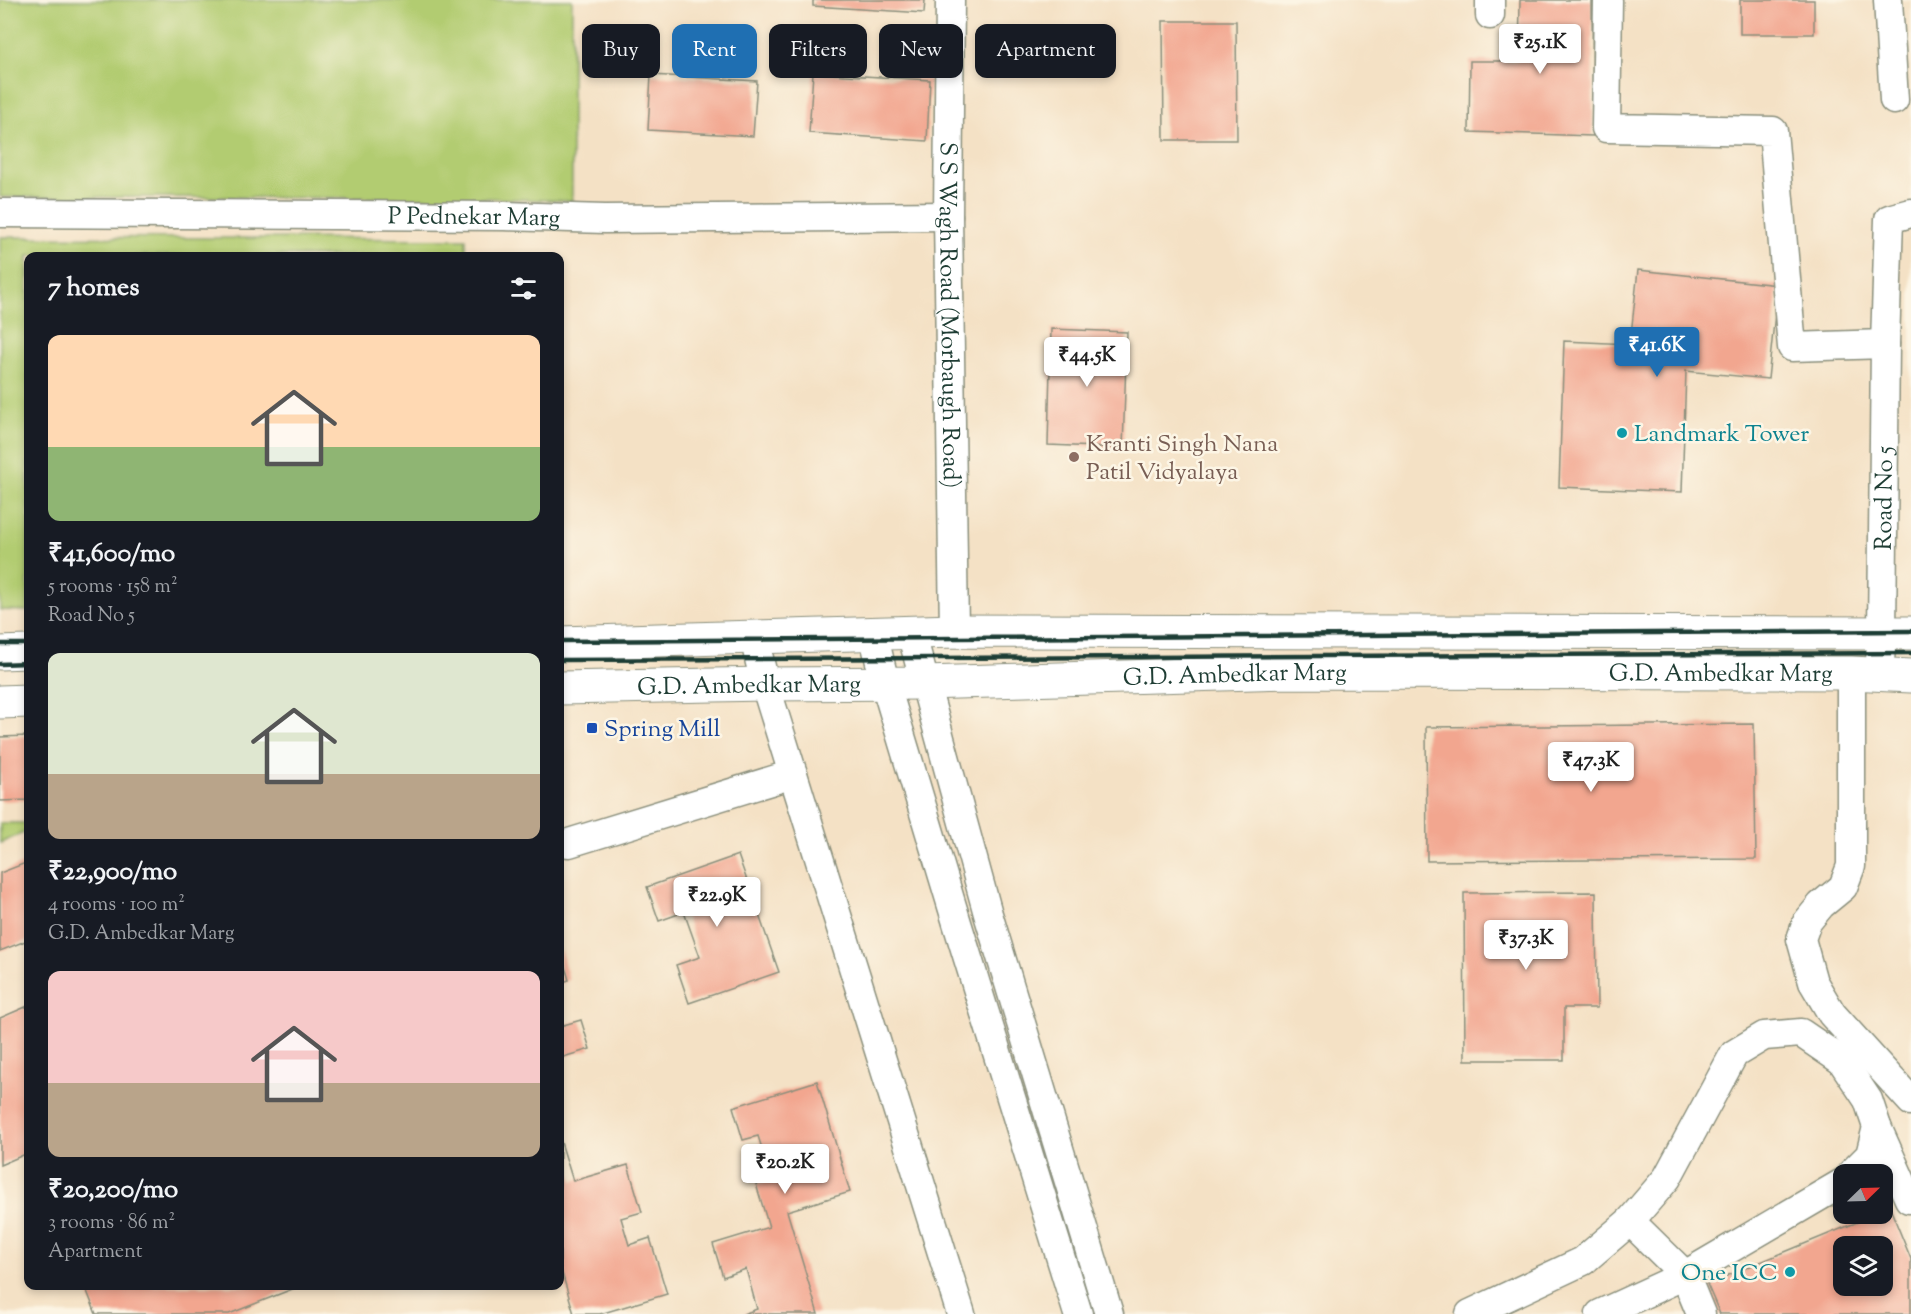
<!DOCTYPE html>
<html lang="en">
<head>
<meta charset="utf-8">
<style>
	:root { --surface:#171b24; --page:#20242c; --text:#f1f3f6; --muted:#9ea1a6; --accent:#1f6fb2 }
	body { margin:0; font-family:"Sorts Mill Goudy",serif; background:var(--page); color:var(--text); height:100vh; display:flex; flex-direction:column; font-size:22px; white-space:nowrap }
	* { box-sizing:border-box; margin:0 }
	p { font-size:20px; color:var(--muted) }
	.icon { flex:none; width:33px; height:33px; fill:none; stroke:currentColor; stroke-width:2; stroke-linecap:round; stroke-linejoin:round }
	.map { position:relative; flex:1; overflow:hidden }
	.panel { position:absolute; left:24px; top:252px; width:540px; height:1038px; display:flex; flex-direction:column; background:var(--surface); border-radius:12px; box-shadow:0 3px 9px #0003 }
	.panel>* { flex:none }
	.guide { position:absolute; left:582px; top:24px; width:570px; height:54px; display:flex; gap:12px }
	.needle { width:39px; rotate:67deg }
	.tools { position:absolute; left:1833px; top:1164px; display:grid; gap:12px }
	.tools a { display:grid; place-items:center; width:60px; height:60px; border-radius:12px; background:var(--surface); box-shadow:0 3px 9px #0003; font-size:30px }
	.price { position:absolute; translate:-50% -51px; padding:0 14px; border-radius:6px; background:#fff; color:#222; font-size:20px; line-height:39px; filter:drop-shadow(0 2px 3px #0008) }
	.price::after { content:''; position:absolute; left:50%; top:36px; width:18px; height:14px; margin-left:-9px; background:inherit; clip-path:polygon(0 0,100% 0,50% 100%) }
	.price.current { background:var(--accent); color:#fff }
	ul { padding:0; list-style:none }
	li { display:grid; align-content:center; gap:12px; height:318px; padding:0 24px }
	li span { display:grid; place-items:center; height:186px; border-radius:12px; color:#555 }
	li>.icon { margin-inline-start:auto }
	span .icon { width:108px; height:108px; fill:#fffc; stroke-width:1 }
	li b { font-size:26px }
	h2 { display:flex; justify-content:space-between; align-items:center; height:72px; padding:0 24px; font-size:26px }
	.chip { padding:0 21px; border-radius:12px; background:var(--surface); box-shadow:0 3px 9px #0003; font-size:21px; line-height:54px }
	.chip.current { background:var(--accent); color:#fff }
	.map>svg:first-child { display:block }
	.green { fill:#b2cc71; stroke:#688452; stroke-width:1.5 }
	.building { fill:#f2a68f; fill-rule:evenodd }
	.lines { fill:none; stroke-linecap:round; stroke-linejoin:round }
	.minor-casing { stroke:#8a8f7c; stroke-width:31 }
	.secondary-casing { stroke:#8a8f7c; stroke-width:35 }
	.minor { stroke:#fff; stroke-width:28 }
	.secondary { stroke:#fff; stroke-width:33 }
	.rail { stroke:#1f3d34; stroke-width:4.5 }
	.culture-dot { fill:#0f9aa8; stroke:#fcf5e5; stroke-width:2 }
	.education-dot { fill:#8d6e63; stroke:#fcf5e5; stroke-width:2 }
	.transit-dot { fill:#1a4fb4; stroke:#fcf5e5; stroke-width:2 }
	.labels { text-anchor:middle; stroke-width:5; stroke-linejoin:round; paint-order:stroke }
	.street-label { font-size:24px; fill:#1f3d34; stroke:#fcf5e5 }
	.culture-label { font-size:24px; fill:#0d838f; stroke:#fcf5e5; text-anchor:start }
	.education-label { font-size:24px; fill:#785e54; stroke:#fcf5e5; text-anchor:start }
	.transit-label { font-size:24px; fill:#164399; stroke:#fcf5e5; text-anchor:start }
</style>
</head>
<body>
<div class="map">
<svg width="1911" height="1314" viewBox="0 0 1911 1314">
	<rect width="100%" height="100%" fill="#fcf5e5"/>
	<filter id="ink" filterUnits="userSpaceOnUse"><feTurbulence type="fractalNoise" baseFrequency=".0167" numOctaves="2"/><feDisplacementMap in="SourceGraphic" scale="12" xChannelSelector="R" yChannelSelector="G"/><feConvolveMatrix kernelMatrix="1 2 1 2 8 2 1 2 1" color-interpolation-filters="sRGB"/></filter>
	<filter id="wash" filterUnits="userSpaceOnUse"><feTurbulence type="fractalNoise" baseFrequency=".008" numOctaves="4" result="noise"/><feDisplacementMap in="SourceGraphic" scale="24" xChannelSelector="R" yChannelSelector="G"/><feGaussianBlur stdDeviation="1.35" result="paint"/><feColorMatrix in="noise" values="0 0 0 0 0 0 0 0 0 0 0 0 0 0 0 0 0 1.4 0 .05"/><feComposite in="paint" operator="in"/></filter>
	<g filter="url(#wash)">
		<rect width="100%" height="100%" fill="#f4e1c5"/>
		<path class="green" d="M0 0H572V201L481 198 0 197Z
			M0 237 466 239V256H28V611L0 610Z
			M0 823H28V831L0 843Z"/>
		<g id="blocks">
			<path class="building" d="M813 0H925L924 13 813 6Z
				M1520 0H1592L1593 136 1469 132 1470 61H1519Z
				M1740 0H1814V34H1740Z
				M1163 21H1236L1237 140H1164Z
				M813 73 930 80 927 141 809 133Z
				M651 75 757 81 753 136 648 130Z
				M1638 270 1778 285 1768 379 1686 371 1682 492 1559 487 1564 341 1630 344Z
				M1051 329 1127 332 1123 448 1048 445Z
				M1754 724 1756 859 1427 861 1426 727Z
				M28 736V800L0 801V737Z
				M738 855 779 972 689 1003 676 965 700 957 684 912 659 921 647 887Z
				M28 862V940L0 951V873Z
				M1596 892 1597 1008H1564V1060H1465L1464 893Z
				M560 949 569 980 560 983Z
				M28 1006V1153L0 1165V1018Z
				M581 1020 590 1049 560 1058V1026Z
				M817 1081 850 1192 787 1211 818 1314H743L757 1309 746 1269 723 1277 713 1244 769 1227 756 1184 772 1180 758 1136 743 1140 733 1107Z
				M560 1139 573 1181 628 1165 642 1212 621 1218 629 1245 650 1238 667 1294 600 1314H574L560 1266Z
				M1890 1208 1911 1259V1314H1720L1707 1284 1877 1214H1882V1211ZM1844 1246H1882V1286H1844Z
				M85 1286H300L229 1314H96Z"/>
		</g>
	</g>
	<g filter="url(#ink)">
		<use href="#blocks" fill-opacity="0" stroke="#8a8f7c" stroke-width="1.5"/>
		<g class="lines">
			<g class="minor-casing">
				<g id="minor">
					<path id="s1" d="M950 0 948 216 954 631"/>
					<path d="M1608 0 1606 128 1773 131 1792 347 1885 344"/>
					<path d="M1888 0 1894 100"/>
					<path d="M1490 15V0"/>
					<path id="s2" d="M0 213 504 216 605 219 948 216"/>
					<path d="M911 632 988 914 1109 1314"/>
					<path d="M873 633 885 683 957 923 1078 1314"/>
					<path d="M754 637 765 684 961 1314"/>
					<path d="M1851 673V866L1843 887 1821 905 1807 922 1801 939 1813 982 1832 1014 1911 1101"/>
					<path id="s3" d="M1879 675 1882 633 1885 344 1889 219 1911 213"/>
					<path d="M569 843 793 774"/>
					<path d="M1877 1127 1909 1199"/>
					<path d="M1630 1221 1685 1275 1701 1314"/>
					<path d="M1470 1314 1583 1261 1630 1221 1667 1178 1734 1054 1764 1036 1801 1033 1842 1061 1868 1100 1877 1127 1870 1155 1851 1174"/>
					<path d="M1600 1314 1685 1275 1844 1182"/>
				</g>
			</g>
			<g class="secondary-casing">
				<g id="secondary">
					<path d="M560 643 954 631 1911 633"/>
					<path d="M0 653 28 652"/>
					<path id="s4" d="M560 688 765 684 924 683 1289 672 1851 673 1911 676"/>
					<path d="M0 702 28 701"/>
				</g>
			</g>
			<use href="#minor" class="minor"/>
			<use href="#secondary" class="secondary"/>
			<path class="rail" d="M560 641 1911 631
				M0 644H28
				M560 660 1911 653
				M0 664 28 663"/>
		</g>
	</g>
	<g class="culture-dot">
		<circle cx="1622" cy="433" r="6"/>
		<circle cx="1790" cy="1272" r="6"/>
	</g>
	<circle class="education-dot" cx="1074" cy="457" r="6"/>
	<rect class="transit-dot" x="586" y="722" width="12" height="12" rx="3"/>
	<g class="labels">
		<g class="street-label">
			<text dy="8" stroke="none"><textPath href="#s2" startOffset="474">P Pednekar Marg</textPath></text>
			<text dy="8" stroke="none"><textPath href="#s1" startOffset="315">S S Wagh Road (Morbaugh Road)</textPath></text>
			<text dy="8" stroke="none"><textPath href="#s3" startOffset="177">Road No 5</textPath></text>
			<text dy="8" stroke="none"><textPath href="#s4" startOffset="1161">G.D. Ambedkar Marg</textPath></text>
			<text dy="8" stroke="none"><textPath href="#s4" startOffset="675">G.D. Ambedkar Marg</textPath></text>
			<text dy="8" stroke="none"><textPath href="#s4" startOffset="189">G.D. Ambedkar Marg</textPath></text>
		</g>
		<g class="culture-label">
			<text x="1634" y="441">Landmark Tower</text>
			<text x="1778" y="1280" text-anchor="end">One ICC</text>
		</g>
		<g class="education-label">
			<text x="1086" y="451">Kranti Singh Nana<tspan x="1086" dy="28">Patil Vidyalaya</tspan></text>
		</g>
		<g class="transit-label">
			<text x="604" y="736">Spring Mill</text>
		</g>
	</g>
</svg>
<div class="tools">
<a><svg class="needle" viewBox="-14 -14 28 28"><path d="M0-13l5 13h-10z" fill="#e53935"/><path d="M0 13l5-13h-10z" fill="#9ea1a6"/></svg></a>
<a><svg class="icon" aria-label="layers" viewBox="0 0 24 24"><path d="M12 4l9 5-9 5-9-5zM3 14l9 5 9-5"/></svg></a>
</div>
<b class="price" style="left:1540px;top:75px">₹25.1K</b>
<b class="price current" style="left:1657px;top:378px">₹41.6K</b>
<b class="price" style="left:1087px;top:388px">₹44.5K</b>
<b class="price" style="left:1591px;top:793px">₹47.3K</b>
<b class="price" style="left:717px;top:928px">₹22.9K</b>
<b class="price" style="left:1526px;top:971px">₹37.3K</b>
<b class="price" style="left:785px;top:1195px">₹20.2K</b>
<div class="guide">
<a class="chip">Buy</a>
<a class="chip current">Rent</a>
<a class="chip">Filters</a>
<a class="chip">New</a>
<a class="chip">Apartment</a>
</div>
<section class="panel">
<h2>7 homes<svg class="icon" aria-label="filters" viewBox="0 0 24 24"><path d="M4 7h16M4 17h16"/><circle cx="9" cy="7" r="2"/><circle cx="15" cy="17" r="2"/></svg></h2>
<ul>
<li><span style="background:linear-gradient(#ffd9b3 60%,#8fb573 0)"><svg class="icon" aria-label="home" viewBox="0 0 24 24"><path d="M3 11l9-7 9 7M6 9v11h12V9"/></svg></span><div><b>₹41,600/mo</b><p>5 rooms · 158 m²</p><p>Road No 5</p></div></li>
<li><span style="background:linear-gradient(#dfe7d0 65%,#b9a48a 0)"><svg class="icon" aria-label="home" viewBox="0 0 24 24"><path d="M3 11l9-7 9 7M6 9v11h12V9"/></svg></span><div><b>₹22,900/mo</b><p>4 rooms · 100 m²</p><p>G.D. Ambedkar Marg</p></div></li>
<li><span style="background:linear-gradient(#f6c9c9 60%,#b9a48a 0)"><svg class="icon" aria-label="home" viewBox="0 0 24 24"><path d="M3 11l9-7 9 7M6 9v11h12V9"/></svg></span><div><b>₹20,200/mo</b><p>3 rooms · 86 m²</p><p>Apartment</p></div></li>
</ul>
</section>
</div>
</body>
</html>
